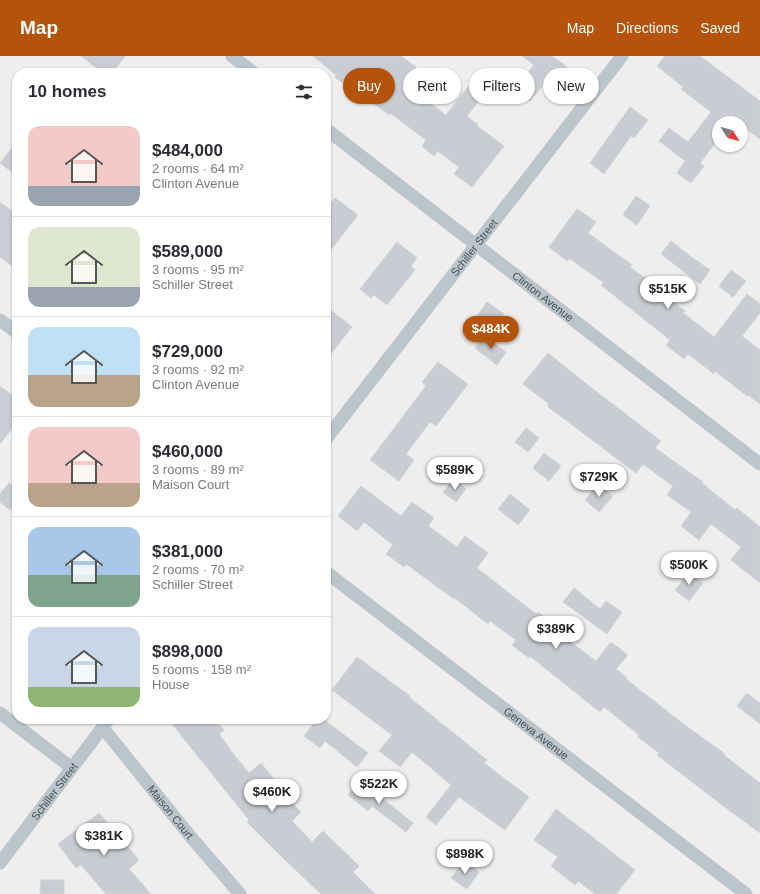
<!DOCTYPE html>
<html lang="en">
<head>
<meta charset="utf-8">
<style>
	:root { --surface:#fff; --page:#f2f2f3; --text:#2b2b33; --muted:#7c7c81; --line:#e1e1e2; --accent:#b45309 }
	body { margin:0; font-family:Arial,sans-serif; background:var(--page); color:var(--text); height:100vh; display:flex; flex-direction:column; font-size:15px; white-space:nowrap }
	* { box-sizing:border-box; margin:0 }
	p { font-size:13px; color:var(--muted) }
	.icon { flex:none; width:22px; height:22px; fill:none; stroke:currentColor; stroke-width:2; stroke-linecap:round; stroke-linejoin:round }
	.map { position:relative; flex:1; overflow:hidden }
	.side { position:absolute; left:12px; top:12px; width:319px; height:656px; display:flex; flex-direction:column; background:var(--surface); border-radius:16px; box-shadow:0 1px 3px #0004 }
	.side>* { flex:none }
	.top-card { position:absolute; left:343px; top:12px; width:357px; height:36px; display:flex; gap:8px }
	.needle { width:26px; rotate:127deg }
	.fabs { position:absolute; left:712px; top:60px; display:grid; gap:8px }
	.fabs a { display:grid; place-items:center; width:36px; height:36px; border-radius:50%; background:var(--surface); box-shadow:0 1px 3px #0004; font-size:20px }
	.price { position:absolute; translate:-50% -34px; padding:0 9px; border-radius:14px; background:#fff; color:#222; font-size:13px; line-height:26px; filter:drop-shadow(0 1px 2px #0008) }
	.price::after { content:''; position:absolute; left:50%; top:24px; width:12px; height:9px; margin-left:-6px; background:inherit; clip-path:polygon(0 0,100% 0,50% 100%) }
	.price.current { background:var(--accent); color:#fff }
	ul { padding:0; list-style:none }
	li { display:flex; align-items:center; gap:12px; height:100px; padding:0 16px }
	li+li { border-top:1px solid var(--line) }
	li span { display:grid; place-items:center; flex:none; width:112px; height:80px; border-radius:12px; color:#555 }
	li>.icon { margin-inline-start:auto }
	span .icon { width:48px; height:48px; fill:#fffc; stroke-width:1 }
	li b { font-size:17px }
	h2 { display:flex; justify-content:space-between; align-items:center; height:48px; padding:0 16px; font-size:17px }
	.chip { padding:0 14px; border-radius:18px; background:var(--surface); box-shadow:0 1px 3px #0004; font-size:14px; line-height:36px }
	.chip.current { background:var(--accent); color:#fff }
	header { display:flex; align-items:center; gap:24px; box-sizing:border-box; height:56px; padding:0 20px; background:var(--accent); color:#fff }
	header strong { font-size:19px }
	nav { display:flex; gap:22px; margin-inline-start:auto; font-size:14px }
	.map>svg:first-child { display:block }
	.building { fill:#c9ccd2; stroke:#d1d3d9 }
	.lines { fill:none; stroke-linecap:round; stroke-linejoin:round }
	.minor { stroke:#bbc5cc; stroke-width:13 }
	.labels { text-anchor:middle; stroke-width:3; stroke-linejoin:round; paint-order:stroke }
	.street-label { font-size:11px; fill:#45515a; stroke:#fff }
</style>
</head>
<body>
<header>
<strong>Map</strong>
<nav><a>Map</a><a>Directions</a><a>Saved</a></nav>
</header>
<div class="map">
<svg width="760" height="838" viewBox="0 0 760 838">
	<rect width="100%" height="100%" fill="#f0eded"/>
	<path class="building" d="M81 0H125L112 17H103Z
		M313 0H401L416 11 409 21 414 25 409 31 446 59 468 31 482 41 467 60 478 69 477 70 504 90 472 131 454 118 459 111 438 95 434 100 422 90 426 84 390 57 389 59 353 32 351 34 335 21 336 19Z
		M522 0H552L567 11 556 24 551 20 530 45 515 33 534 9Z
		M665 0H700L760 45V83L741 69V67H719V82L700 107 704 110 691 127 677 117 685 105 659 85 669 72 688 86 711 56 681 33 683 31 657 10Z
		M630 51 648 64 634 82 631 80 604 118 590 107Z
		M17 86V120L0 107Z
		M636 140 650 150 637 169 623 159Z
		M335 142 358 159 326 200V153Z
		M0 146 17 159V214L0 201Z
		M577 153 596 166 588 177 632 209 630 211 662 235 661 237 685 255 683 257 714 281 747 238 760 248V257L742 280 760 294V348L748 339 747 340 715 315 714 318 688 298 684 303 666 289 670 284 601 229 604 227 569 202 567 205 549 191Z
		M671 185 695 204H696L710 214 700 228 661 198Z
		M397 186 417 202 411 210 415 214 387 249 374 239 371 242 360 233Z
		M731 214 746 225 733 241 719 230Z
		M487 246 504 258 489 279 472 267Z
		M326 250 352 271 326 304Z
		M484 280 506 296 497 309 475 292Z
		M548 297 589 330 661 385 655 392 703 426 702 427 735 454 737 452 760 471V527L731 504 741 491 711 468 699 484 681 470 691 456 667 439 673 430 643 408 636 417 547 350 549 348 523 328Z
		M438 306 468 328 436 370 430 366 406 398 414 404 399 425 370 404 426 330 422 326Z
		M0 330 17 343V366L0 388Z
		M526 372 539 382 528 396 515 386Z
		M544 397 561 410 549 425 533 412Z
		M454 423 466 433 456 446 443 436Z
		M9 427 17 433V446L10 454 0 446V438Z
		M598 428 613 440 599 456 585 444Z
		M361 430 401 460 412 446 434 462 428 470 457 491 465 480 488 497 477 512 536 558 538 556 554 569 552 572 596 605 611 586 628 599 616 613 627 622 626 623 682 667 725 698 724 699 760 727V777L722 749 657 699 659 697 638 681 639 679 604 651 600 656 530 600 529 602 512 589 516 584 490 565 488 568 455 542 454 543 406 508 404 511 386 498 393 489 364 466 357 475 338 460Z
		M510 438 530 454 518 469 498 453Z
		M689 516 703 527 689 545 675 534Z
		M574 532 600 553 606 545 622 556 607 578 563 546Z
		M357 601 410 640 409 641 487 704 484 707 529 741 505 774 459 741 436 769 426 761 451 729 412 696 400 711 379 695 392 679 332 634Z
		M747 637 760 647V668L737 650Z
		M168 663H215L224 674 219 678 231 694H230L249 717 261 707 276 726 274 729 301 756 292 765 312 786 323 775 359 810 353 816 375 838H321L283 802 247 766 249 764Z
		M317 663H323L368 697 357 711 325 685 320 692 304 680Z
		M360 724 413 767 406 776 372 750 368 755 348 739Z
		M556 753 635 814 616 838H595L578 825 575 829 551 810 558 801 534 784Z
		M99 757 139 804 129 813 151 838H106L81 809 76 812 58 788Z
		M464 805 479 816 467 833 451 822Z
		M41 824H64V838H40Z"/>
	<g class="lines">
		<g class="minor">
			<path d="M232 0 254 17"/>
			<path id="s1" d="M326 73 760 408"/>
			<path d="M0 264 17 277"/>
			<path id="s2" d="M326 383 622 0"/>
			<path id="s3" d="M326 516 746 838"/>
			<path d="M0 657 72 712"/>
			<path id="s4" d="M103 672 190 780 240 838"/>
			<path id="s5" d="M0 807 109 663"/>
		</g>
	</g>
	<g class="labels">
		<g class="street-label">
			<text dy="4" stroke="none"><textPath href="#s2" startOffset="242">Schiller Street</textPath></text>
			<text dy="4" stroke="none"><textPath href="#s1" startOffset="274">Clinton Avenue</textPath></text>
			<text dy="4" stroke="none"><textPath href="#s3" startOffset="265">Geneva Avenue</textPath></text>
			<text dy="4" stroke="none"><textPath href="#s5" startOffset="90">Schiller Street</textPath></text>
			<text dy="4" stroke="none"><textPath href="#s4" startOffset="108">Maison Court</textPath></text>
		</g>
	</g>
</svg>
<div class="fabs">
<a><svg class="needle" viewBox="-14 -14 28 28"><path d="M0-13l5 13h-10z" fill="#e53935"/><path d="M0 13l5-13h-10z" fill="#7c7c81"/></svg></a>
</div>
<b class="price" style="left:668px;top:254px">$515K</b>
<b class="price current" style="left:491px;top:294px">$484K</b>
<b class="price" style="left:455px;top:435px">$589K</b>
<b class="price" style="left:599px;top:442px">$729K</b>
<b class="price" style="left:689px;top:530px">$500K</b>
<b class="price" style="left:556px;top:594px">$389K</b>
<b class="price" style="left:379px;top:749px">$522K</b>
<b class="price" style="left:272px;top:757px">$460K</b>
<b class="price" style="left:104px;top:801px">$381K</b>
<b class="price" style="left:465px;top:819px">$898K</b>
<div class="top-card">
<a class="chip current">Buy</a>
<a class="chip">Rent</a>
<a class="chip">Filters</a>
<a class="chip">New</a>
</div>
<section class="side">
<h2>10 homes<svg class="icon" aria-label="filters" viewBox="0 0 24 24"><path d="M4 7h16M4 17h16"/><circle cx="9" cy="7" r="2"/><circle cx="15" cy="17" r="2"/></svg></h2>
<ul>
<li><span style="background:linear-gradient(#f6c9c9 75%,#9aa5b1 0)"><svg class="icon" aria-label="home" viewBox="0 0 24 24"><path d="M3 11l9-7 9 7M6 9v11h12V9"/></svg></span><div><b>$484,000</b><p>2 rooms · 64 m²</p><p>Clinton Avenue</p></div></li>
<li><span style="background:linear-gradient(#dfe7d0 75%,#9aa5b1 0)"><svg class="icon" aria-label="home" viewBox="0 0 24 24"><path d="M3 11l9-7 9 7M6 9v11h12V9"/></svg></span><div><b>$589,000</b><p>3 rooms · 95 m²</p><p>Schiller Street</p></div></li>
<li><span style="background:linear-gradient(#bfe0f5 60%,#b9a48a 0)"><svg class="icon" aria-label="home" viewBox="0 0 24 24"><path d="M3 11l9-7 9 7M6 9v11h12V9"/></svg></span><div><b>$729,000</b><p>3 rooms · 92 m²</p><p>Clinton Avenue</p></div></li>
<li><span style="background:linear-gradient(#f6c9c9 70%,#b9a48a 0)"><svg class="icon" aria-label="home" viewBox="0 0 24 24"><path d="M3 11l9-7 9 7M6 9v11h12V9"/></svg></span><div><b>$460,000</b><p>3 rooms · 89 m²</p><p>Maison Court</p></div></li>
<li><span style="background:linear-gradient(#a9c7e8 60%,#7fa58c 0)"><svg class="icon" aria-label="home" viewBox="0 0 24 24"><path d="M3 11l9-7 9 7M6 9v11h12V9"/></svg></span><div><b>$381,000</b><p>2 rooms · 70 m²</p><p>Schiller Street</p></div></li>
<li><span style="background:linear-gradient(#c9d6e8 75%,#8fb573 0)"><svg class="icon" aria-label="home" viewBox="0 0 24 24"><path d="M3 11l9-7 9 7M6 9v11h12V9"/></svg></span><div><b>$898,000</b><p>5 rooms · 158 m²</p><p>House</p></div></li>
</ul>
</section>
</div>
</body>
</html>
